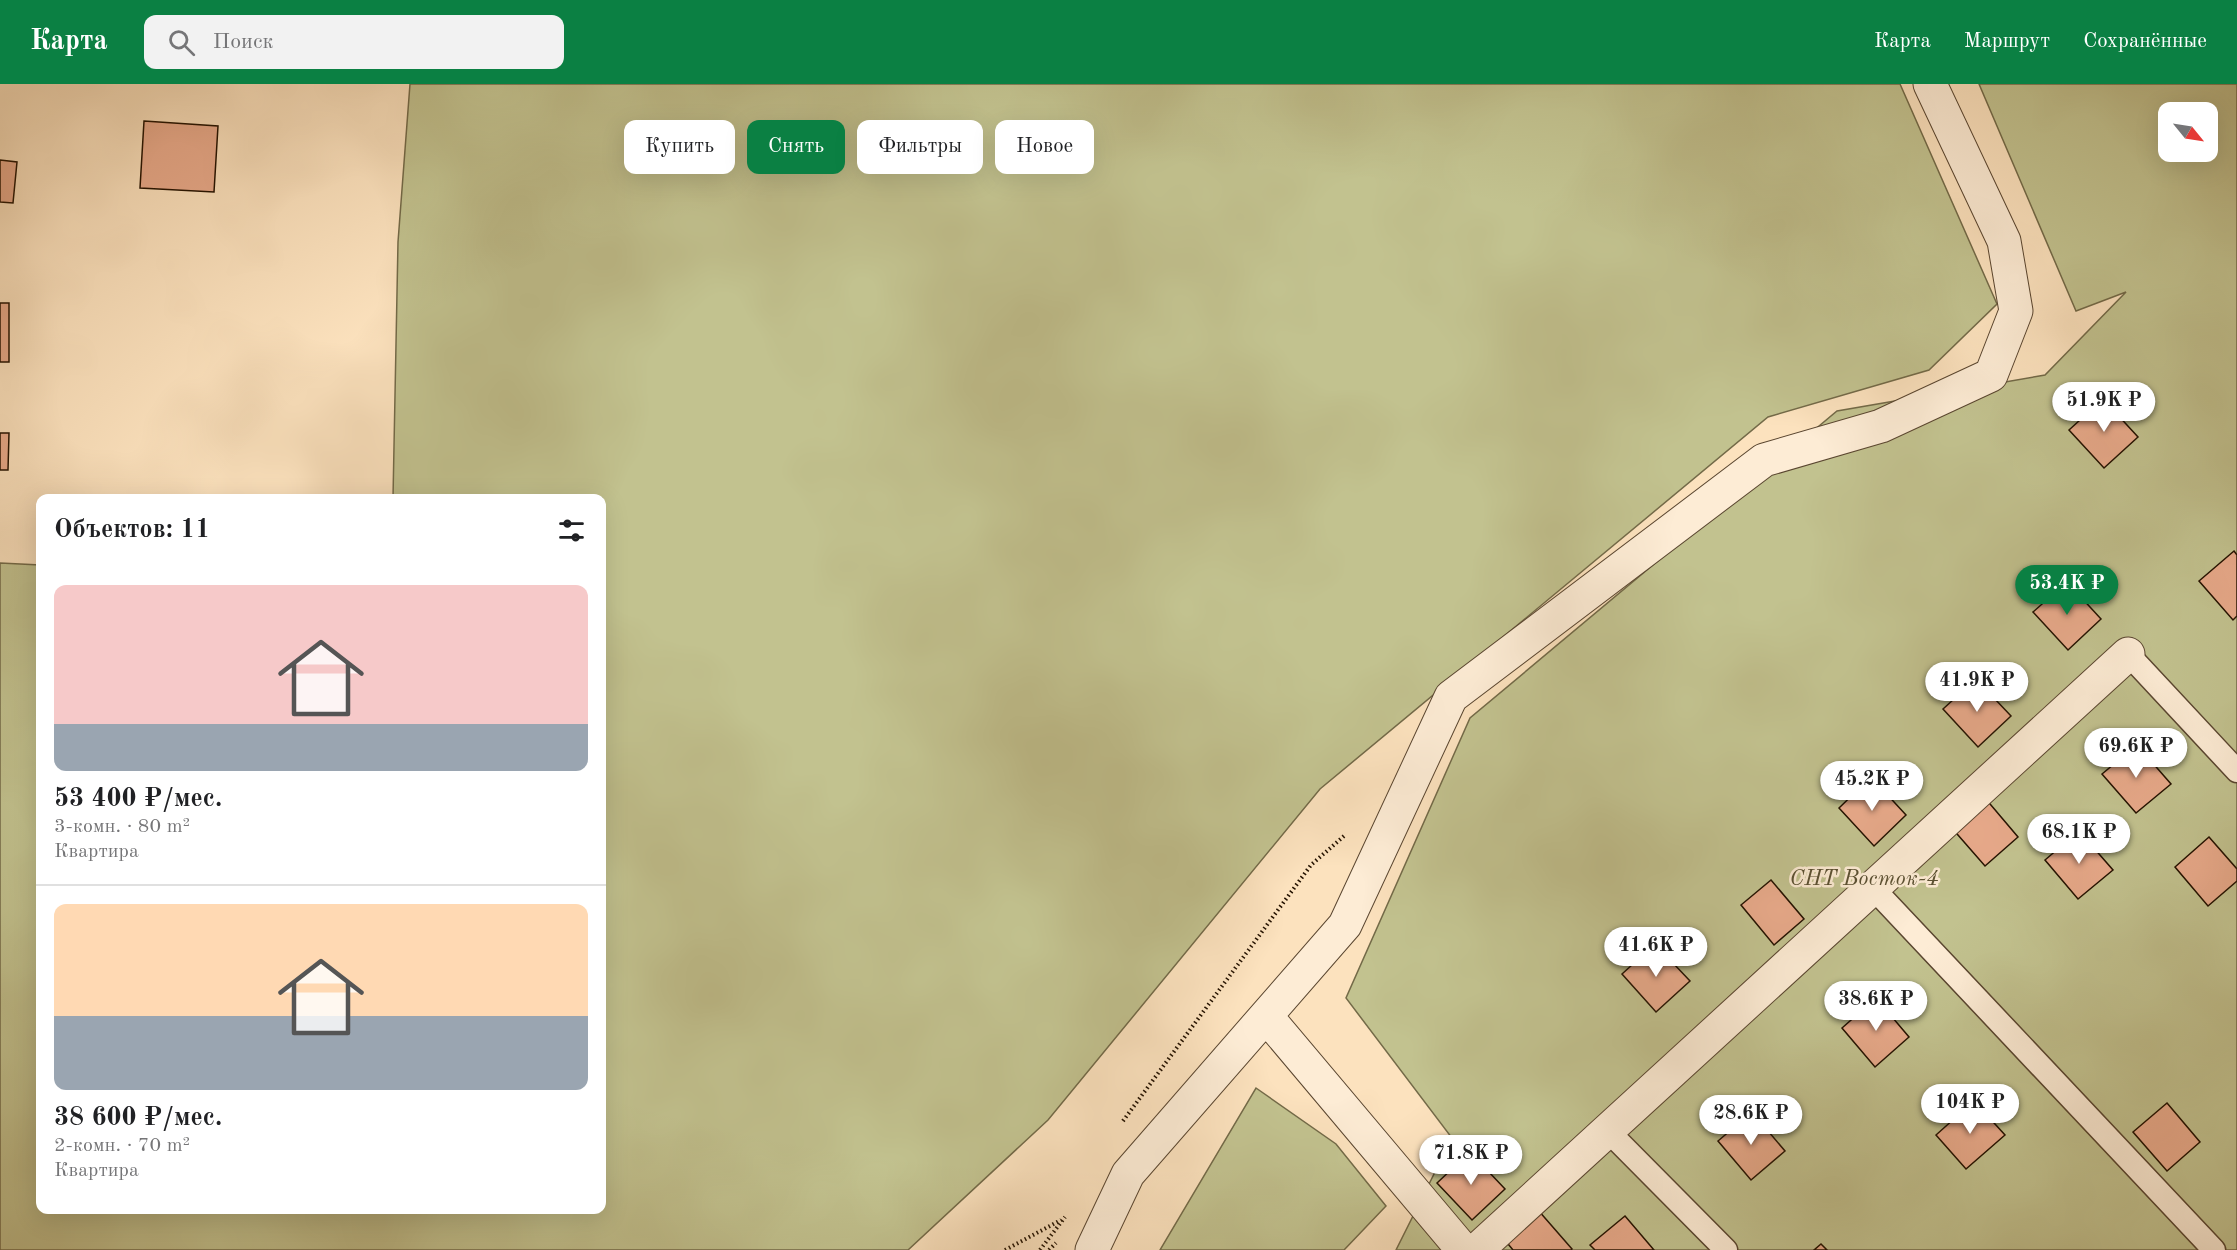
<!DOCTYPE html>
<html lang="ru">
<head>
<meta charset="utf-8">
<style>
	:root { --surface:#fff; --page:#f2f2f2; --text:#202124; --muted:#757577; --line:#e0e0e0; --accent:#0b8043 }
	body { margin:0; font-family:"Old Standard TT",serif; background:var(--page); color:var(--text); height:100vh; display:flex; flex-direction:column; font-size:22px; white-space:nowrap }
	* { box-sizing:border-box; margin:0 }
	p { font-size:20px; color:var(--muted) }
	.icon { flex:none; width:33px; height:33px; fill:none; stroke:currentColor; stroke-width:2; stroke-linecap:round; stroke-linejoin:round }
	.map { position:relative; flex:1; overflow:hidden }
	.details { position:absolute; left:36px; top:410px; width:570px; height:720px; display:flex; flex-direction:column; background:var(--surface); border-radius:12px; box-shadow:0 6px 24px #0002 }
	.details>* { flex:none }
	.guide { position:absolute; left:624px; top:36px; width:570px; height:54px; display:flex; gap:12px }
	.needle { width:39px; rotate:120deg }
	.fabs { position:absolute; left:2158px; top:18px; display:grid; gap:12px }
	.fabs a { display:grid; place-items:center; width:60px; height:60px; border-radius:12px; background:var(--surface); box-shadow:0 6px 24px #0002; font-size:30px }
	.price { position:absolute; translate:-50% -51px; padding:0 14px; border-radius:21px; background:#fff; color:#222; font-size:20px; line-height:39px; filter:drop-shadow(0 2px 3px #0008) }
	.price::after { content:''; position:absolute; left:50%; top:36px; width:18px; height:14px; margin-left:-9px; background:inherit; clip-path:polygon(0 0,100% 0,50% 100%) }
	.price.current { background:var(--accent); color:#fff }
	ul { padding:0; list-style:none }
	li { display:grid; align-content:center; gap:12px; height:318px; padding:0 18px }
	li+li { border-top:2px solid var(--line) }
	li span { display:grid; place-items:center; height:186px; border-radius:12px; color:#555 }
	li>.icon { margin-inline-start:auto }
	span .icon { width:108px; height:108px; fill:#fffc; stroke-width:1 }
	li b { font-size:26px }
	h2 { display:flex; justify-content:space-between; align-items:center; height:72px; padding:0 18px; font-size:26px }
	.pill { padding:0 21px; border-radius:12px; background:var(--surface); box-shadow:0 6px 24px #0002; font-size:21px; line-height:54px }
	.pill.current { background:var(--accent); color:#fff }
	header { display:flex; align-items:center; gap:36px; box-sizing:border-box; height:84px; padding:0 30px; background:var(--accent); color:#fff }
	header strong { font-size:28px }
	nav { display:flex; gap:33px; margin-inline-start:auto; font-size:21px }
	.search { width:420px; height:54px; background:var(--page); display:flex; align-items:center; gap:15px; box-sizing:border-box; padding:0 21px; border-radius:12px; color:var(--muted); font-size:22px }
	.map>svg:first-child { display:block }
	.green { fill:#c2c28f; stroke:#736a48; stroke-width:1.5; fill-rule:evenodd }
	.building { fill:#e8aa8b; stroke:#241200; stroke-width:1.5 }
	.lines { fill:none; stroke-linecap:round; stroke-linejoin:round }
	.lane-casing { stroke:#5a4630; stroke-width:25 }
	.street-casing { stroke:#5a4630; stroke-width:35 }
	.path { stroke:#241200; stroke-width:4; stroke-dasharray:1.5 3; stroke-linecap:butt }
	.lane { stroke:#fdecd5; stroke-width:22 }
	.street { stroke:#fdecd5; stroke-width:33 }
	.labels { text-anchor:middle; stroke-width:5; stroke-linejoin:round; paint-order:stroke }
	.park-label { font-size:22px; font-style:italic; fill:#5b5032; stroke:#fdecd5 }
</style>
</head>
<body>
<header>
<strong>Карта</strong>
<div class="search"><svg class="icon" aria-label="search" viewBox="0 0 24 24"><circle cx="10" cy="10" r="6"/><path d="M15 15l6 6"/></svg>Поиск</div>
<nav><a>Карта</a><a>Маршрут</a><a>Сохранённые</a></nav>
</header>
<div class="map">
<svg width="2237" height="1166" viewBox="0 0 2237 1166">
	<rect width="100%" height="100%" fill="#fce2be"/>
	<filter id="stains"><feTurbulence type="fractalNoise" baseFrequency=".00333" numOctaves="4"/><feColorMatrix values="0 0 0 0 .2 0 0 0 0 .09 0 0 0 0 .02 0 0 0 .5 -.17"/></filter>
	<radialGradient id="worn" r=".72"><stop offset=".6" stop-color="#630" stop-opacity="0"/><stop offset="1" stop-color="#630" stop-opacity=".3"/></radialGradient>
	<path class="green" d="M410 0H1900L1997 220 1929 286 1768 333 1320 705 1048 1036 908 1166H0V479L40 481V1125H602V414H393L398 158Z
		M1979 0H2237V1166H1396L1452 1054 1346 914 1470 634 1837 327 2045 291 2126 208 2076 227ZM2169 28H2208V68H2169Z
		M1256 1004 1336 1060 1386 1122 1344 1166H1160Z"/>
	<path class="building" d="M144 37 218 42 214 108 140 104Z
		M0 76 17 78 13 119 0 118Z
		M0 219H9V278H0Z
		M2103 315 2138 353 2104 384 2069 346Z
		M0 349H9L8 386H0Z
		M2234 467 2237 471V532L2233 536 2199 497Z
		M2067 498 2101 535 2068 566 2033 528Z
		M1976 595 2011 632 1978 663 1943 625Z
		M2137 661 2171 700 2136 729 2102 690Z
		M1871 693 1906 731 1874 762 1839 724Z
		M1985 714 2018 753 1985 782 1951 743Z
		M2079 747 2113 786 2078 815 2045 776Z
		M2209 753 2237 785V797L2208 822 2175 783Z
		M1771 796 1804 835 1774 861 1741 821Z
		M1655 860 1690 897 1656 928 1622 890Z
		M1876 914 1909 953 1875 983 1842 944Z
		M1974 1017 2005 1051 1966 1085 1936 1051Z
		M2167 1019 2200 1058 2167 1087 2133 1048Z
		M1752 1028 1785 1067 1751 1096 1718 1057Z
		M1470 1068 1505 1105 1472 1136 1437 1099Z
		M1538 1126 1572 1165 1571 1166H1513L1504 1155Z
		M1625 1132 1654 1166H1595L1590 1161Z
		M1821 1160 1827 1166H1814Z"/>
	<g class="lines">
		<g class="lane-casing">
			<path id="lane" d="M2128 570 2237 687
				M1873 804 2214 1166
				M1608 1047 1726 1166"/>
		</g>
		<g class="street-casing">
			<path id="street" d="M1266 932 1463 1166
				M1092 1166 1128 1090 1345 841 1451 613 1764 376 1881 342 1991 291 2016 227 2004 157 1930 0
				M1477 1166 2128 570"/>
		</g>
		<path class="path" d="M1123 1037 1311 781 1344 752
			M1005 1166 1061 1136
			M1040 1166 1065 1133
			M1049 1166 1056 1159"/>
		<use href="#lane" class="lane"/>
		<use href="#street" class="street"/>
	</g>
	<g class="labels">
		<g class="park-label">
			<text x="1864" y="801">СНТ Восток-4</text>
		</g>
	</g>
	<rect width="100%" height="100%" filter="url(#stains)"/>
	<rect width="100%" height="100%" fill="url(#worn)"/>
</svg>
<div class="fabs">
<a><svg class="needle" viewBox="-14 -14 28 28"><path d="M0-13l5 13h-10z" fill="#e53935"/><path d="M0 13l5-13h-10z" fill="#757577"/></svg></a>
</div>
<b class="price" style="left:2104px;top:349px">51.9K ₽</b>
<b class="price current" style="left:2067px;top:532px">53.4K ₽</b>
<b class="price" style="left:1977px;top:629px">41.9K ₽</b>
<b class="price" style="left:2136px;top:695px">69.6K ₽</b>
<b class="price" style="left:1872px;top:728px">45.2K ₽</b>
<b class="price" style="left:2079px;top:781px">68.1K ₽</b>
<b class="price" style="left:1656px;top:894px">41.6K ₽</b>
<b class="price" style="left:1876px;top:948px">38.6K ₽</b>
<b class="price" style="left:1970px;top:1051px">104K ₽</b>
<b class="price" style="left:1751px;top:1062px">28.6K ₽</b>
<b class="price" style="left:1471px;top:1102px">71.8K ₽</b>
<div class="guide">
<a class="pill">Купить</a>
<a class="pill current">Снять</a>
<a class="pill">Фильтры</a>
<a class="pill">Новое</a>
</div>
<section class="details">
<h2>Объектов: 11<svg class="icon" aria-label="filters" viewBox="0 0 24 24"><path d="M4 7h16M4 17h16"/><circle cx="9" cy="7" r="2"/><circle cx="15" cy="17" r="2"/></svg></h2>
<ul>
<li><span style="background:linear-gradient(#f6c9c9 75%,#9aa5b1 0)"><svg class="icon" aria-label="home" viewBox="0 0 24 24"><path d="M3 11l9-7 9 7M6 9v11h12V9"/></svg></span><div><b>53 400 ₽/мес.</b><p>3-комн. · 80 m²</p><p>Квартира</p></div></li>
<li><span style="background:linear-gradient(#ffd9b3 60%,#9aa5b1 0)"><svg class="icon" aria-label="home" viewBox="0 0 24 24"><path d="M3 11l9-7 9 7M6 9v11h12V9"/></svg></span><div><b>38 600 ₽/мес.</b><p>2-комн. · 70 m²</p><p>Квартира</p></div></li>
</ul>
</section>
</div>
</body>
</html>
